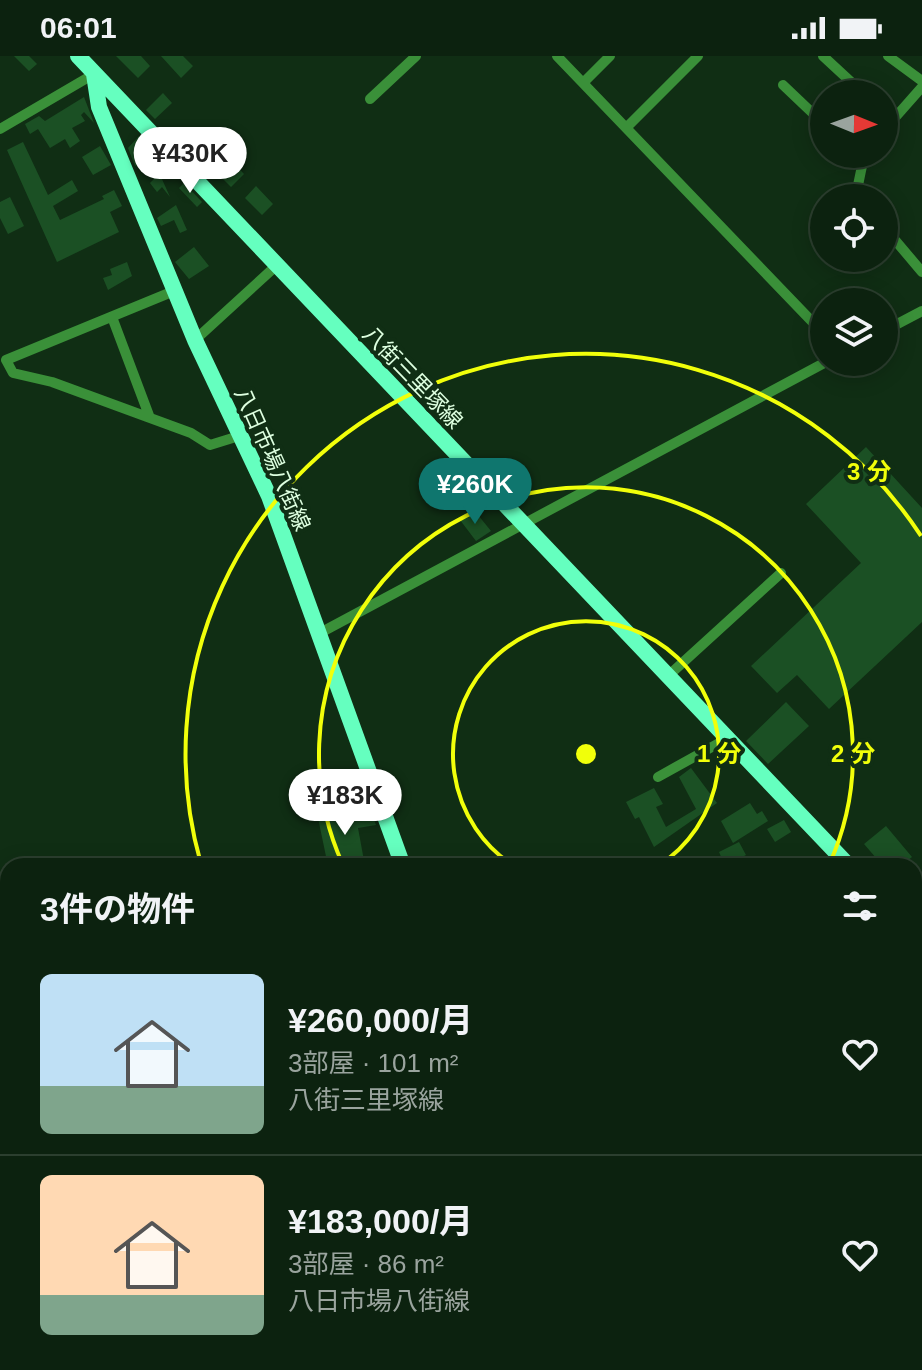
<!DOCTYPE html>
<html lang="ja">
<head>
<meta charset="utf-8">
<style>
	:root { --surface:#0c220f; --page:#1a2f1d; --text:#f1f3f6; --muted:#9aa49e; --line:#2c3f2f; --accent:#0f766e }
	body { margin:0; font-family:Arial,"Noto Sans JP",sans-serif; background:var(--page); color:var(--text); height:100vh; display:flex; flex-direction:column; font-size:30px; white-space:nowrap }
	* { box-sizing:border-box; margin:0 }
	p { font-size:26px; color:var(--muted) }
	.icon { flex:none; width:44px; height:44px; fill:none; stroke:currentColor; stroke-width:2; stroke-linecap:round; stroke-linejoin:round }
	.map { position:relative; flex:1; overflow:hidden }
	.side { position:absolute; left:0px; top:802px; width:922px; height:512px; display:flex; flex-direction:column; background:var(--surface); border-radius:24px 24px 0 0; box-shadow:0 4px 20px #0003,0 0 0 2px var(--line) }
	.side>* { flex:none }
	.needle { width:52px; rotate:91deg }
	.tools { position:absolute; left:810px; top:24px; display:grid; gap:16px }
	.tools a { display:grid; place-items:center; width:88px; height:88px; border-radius:50%; background:var(--surface); box-shadow:0 4px 20px #0003,0 0 0 2px var(--line); font-size:40px }
	.price { position:absolute; translate:-50% -68px; padding:0 18px; border-radius:28px; background:#fff; color:#222; font-size:26px; line-height:52px; filter:drop-shadow(0 2px 4px #0008) }
	.price::after { content:''; position:absolute; left:50%; top:48px; width:24px; height:18px; margin-left:-12px; background:inherit; clip-path:polygon(0 0,100% 0,50% 100%) }
	.price.current { background:var(--accent); color:#fff }
	ul { padding:0; list-style:none }
	li { display:flex; align-items:center; gap:24px; height:200px; padding:0 40px }
	li+li { border-top:2px solid var(--line) }
	li span { display:grid; place-items:center; flex:none; width:224px; height:160px; border-radius:12px; color:#555 }
	li>.icon { margin-inline-start:auto }
	span .icon { width:96px; height:96px; fill:#fffc; stroke-width:1 }
	li b { font-size:34px }
	h2 { display:flex; justify-content:space-between; align-items:center; height:96px; padding:0 40px; font-size:34px }
	.status { display:flex; justify-content:space-between; align-items:center; height:56px; padding:0 40px; background:var(--surface); direction:ltr }
	.status svg { height:22px; fill:currentColor }
	.map>svg:first-child { display:block }
	.green { fill:#393613 }
	.building { fill:#1b5024 }
	.lines { fill:none; stroke-linecap:round; stroke-linejoin:round }
	.minor { stroke:#3a9039; stroke-width:10 }
	.primary { stroke:#65ffbf; stroke-width:16 }
	.ring { fill:none; stroke:#f1ff0a; stroke-width:4 }
	.labels { text-anchor:middle; stroke-width:8; stroke-linejoin:round; paint-order:stroke }
	.street-label { font-size:22px; fill:#deffe0; stroke:#102e14 }
	.centre { fill:#f1ff0a; stroke:#102e14; stroke-width:4 }
	.ring-label { font-size:24px; text-anchor:middle; font-weight:bold; fill:#f1ff0a; stroke:#102e14; stroke-width:8; stroke-linejoin:round; paint-order:stroke }
</style>
</head>
<body>
<div class="status"><b>06:01</b><svg viewBox="0 0 49 12"><path d="M0 12V9h3v3zM5 12V6h3v6zM10 12V3h3v9zM15 12V0h3v12zM26 1h20v11H26zM47 4h2v5h-2z"/></svg></div>
<div class="map">
<svg width="922" height="1314" viewBox="0 0 922 1314">
	<rect width="100%" height="100%" fill="#102e14"/>
	<path class="green" d="M0 854 8 874V951L0 955Z"/>
	<path class="building" d="M14 0H29L37 8 29 15Z
		M116 0H141L150 10 138 22Z
		M161 0H183L193 10 181 22Z
		M163 37 172 47 155 63 146 54Z
		M84 41 94 67 84 56 81 59 85 65 72 72 80 85 70 92 65 83 50 92 38 73 30 78 25 68 39 60 45 65Z
		M139 80 164 106 160 110 157 107V112L170 141 162 131 157 136 150 127 154 123 141 108 135 110 128 92Z
		M23 86 48 139 72 124 78 135 53 150 60 164 104 143 102 140 114 134 122 150 110 156 119 176 57 206 7 94Z
		M100 90 111 109 93 119 82 101Z
		M219 91 244 118 231 131 205 105Z
		M184 127 202 146 197 151 179 132Z
		M256 130 273 148 262 159 245 142Z
		M10 141 24 170 8 178 0 162V146Z
		M176 149 187 174 180 177 174 164 161 170 157 162Z
		M194 191 209 210 189 223 175 206Z
		M127 206 132 220 108 234 103 222 112 219 110 213Z
		M866 391 922 452V566L829 653 797 619 777 637 751 610 861 507 806 448Z
		M474 454 491 475 476 485 460 464Z
		M786 646 809 670 768 708 746 685Z
		M691 712 717 747 654 791 639 761 635 763 626 746 654 732 663 748 656 751 666 771 696 753 679 721Z
		M750 747 757 758 762 755 768 765 733 787 721 765Z
		M370 752 376 769 358 772 365 810H328L318 762Z
		M784 764 791 776 775 786 767 773Z
		M886 770 912 801 901 810H883L864 788Z
		M739 786 746 799 740 802 742 806 735 810H709L722 803 719 796Z"/>
	<g class="lines">
		<path class="minor" d="M557 0 824 278
			M823 0 864 38
			M888 0 922 25
			M583 27 610 0
			M783 29 824 68
			M370 43 416 0
			M884 57 892 65 922 31
			M626 72 698 0
			M0 73 94 18
			M856 98 863 105 856 139 859 142
			M884 171 922 216
			M174 235 6 304 13 317 52 326 191 377 210 389 239 380
			M112 261 150 362
			M884 275 922 255
			M195 284 277 209
			M320 577 826 306
			M668 620 781 517
			M658 721 728 682
			M914 1056 922 1052
			M0 1137 8 1130
			M0 1200H8
			M0 1260H8"/>
		<path class="primary" d="M78 0 849 810
			M94 18 99 51 195 284 269 440 403 810
			M914 878 922 886
			M599 1306 602 1314"/>
	</g>
	<g class="ring">
		<path d="M514 810A133 133 0 1 1 658 810"/>
		<path d="M343 809A267 267 0 1 1 829 809"/>
		<path d="M201 808A400 400 0 0 1 921 480"/>
	</g>
	<g class="labels">
		<g class="street-label">
			<text transform="translate(413 321) rotate(46)" y="8">八街三里塚線</text>
			<text transform="translate(273 403) rotate(66)" y="8">八日市場八街線</text>
		</g>
	</g>
	<circle cx="586" cy="698" r="12" class="centre"/>
	<g class="ring-label">
		<text x="869" y="424">3 分</text>
		<text x="719" y="706">1 分</text>
		<text x="853" y="706">2 分</text>
	</g>
</svg>
<div class="tools">
<a><svg class="needle" viewBox="-14 -14 28 28"><path d="M0-13l5 13h-10z" fill="#e53935"/><path d="M0 13l5-13h-10z" fill="#9aa49e"/></svg></a>
<a><svg class="icon" aria-label="locate" viewBox="0 0 24 24"><circle cx="12" cy="12" r="6"/><path d="M12 2v4M12 18v4M2 12h4M18 12h4"/></svg></a>
<a><svg class="icon" aria-label="layers" viewBox="0 0 24 24"><path d="M12 4l9 5-9 5-9-5zM3 14l9 5 9-5"/></svg></a>
</div>
<b class="price" style="left:190px;top:139px">¥430K</b>
<b class="price current" style="left:475px;top:470px">¥260K</b>
<b class="price" style="left:345px;top:781px">¥183K</b>
<section class="side">
<h2>3件の物件<svg class="icon" aria-label="filters" viewBox="0 0 24 24"><path d="M4 7h16M4 17h16"/><circle cx="9" cy="7" r="2"/><circle cx="15" cy="17" r="2"/></svg></h2>
<ul>
<li><span style="background:linear-gradient(#bfe0f5 70%,#7fa58c 0)"><svg class="icon" aria-label="home" viewBox="0 0 24 24"><path d="M3 11l9-7 9 7M6 9v11h12V9"/></svg></span><div><b>¥260,000/月</b><p>3部屋 · 101 m²</p><p>八街三里塚線</p></div><svg class="icon" aria-label="heart" viewBox="0 0 24 24"><path d="M12 20l-8-8c-3-5 5-10 8-4 3-6 11-1 8 4z"/></svg></li>
<li><span style="background:linear-gradient(#ffd9b3 75%,#7fa58c 0)"><svg class="icon" aria-label="home" viewBox="0 0 24 24"><path d="M3 11l9-7 9 7M6 9v11h12V9"/></svg></span><div><b>¥183,000/月</b><p>3部屋 · 86 m²</p><p>八日市場八街線</p></div><svg class="icon" aria-label="heart" viewBox="0 0 24 24"><path d="M12 20l-8-8c-3-5 5-10 8-4 3-6 11-1 8 4z"/></svg></li>
</ul>
</section>
</div>
</body>
</html>
